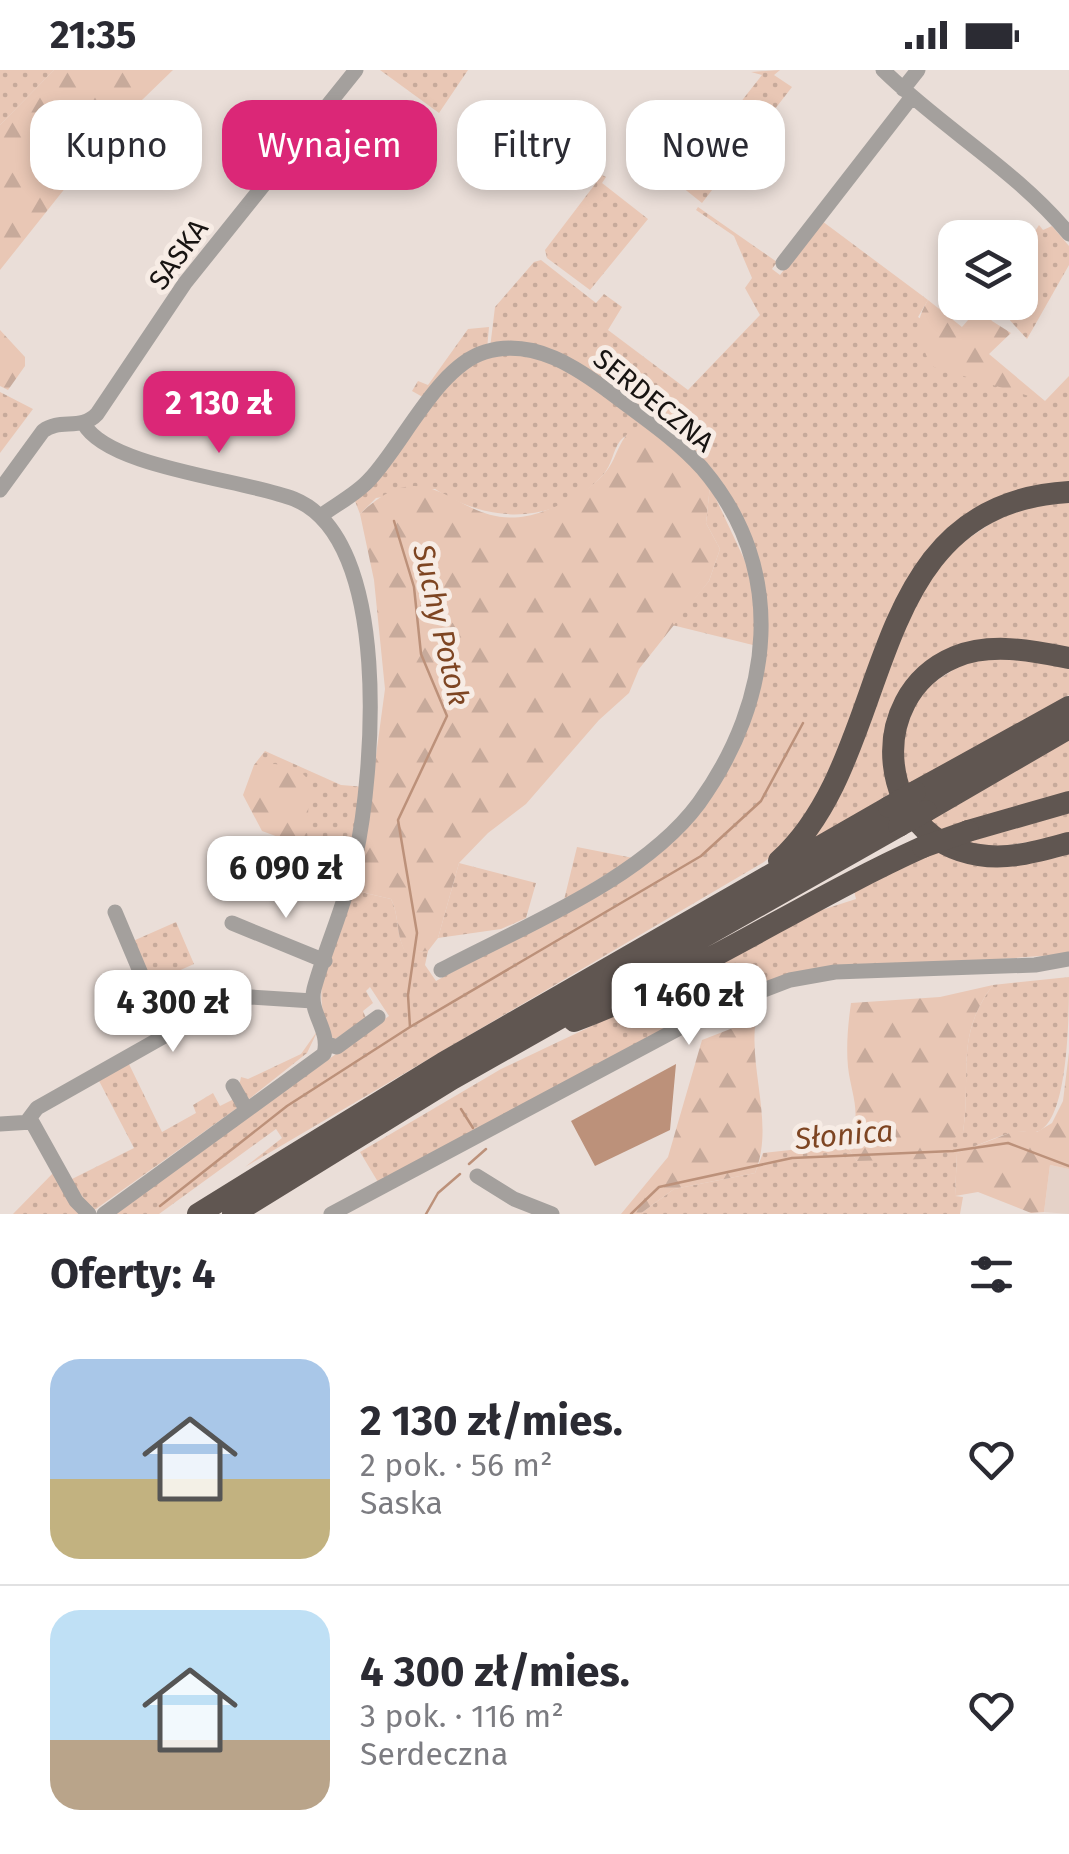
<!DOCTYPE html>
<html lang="pl">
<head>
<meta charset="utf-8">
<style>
	:root { --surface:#fff; --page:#f7f7f7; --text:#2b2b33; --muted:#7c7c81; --line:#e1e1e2; --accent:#db2777 }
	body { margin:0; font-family:"Fira Sans",sans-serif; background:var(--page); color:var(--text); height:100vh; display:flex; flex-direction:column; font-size:38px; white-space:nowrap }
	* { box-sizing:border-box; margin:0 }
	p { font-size:32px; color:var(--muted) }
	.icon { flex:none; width:55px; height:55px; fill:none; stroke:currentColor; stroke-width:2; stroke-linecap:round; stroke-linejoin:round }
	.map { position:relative; height:1144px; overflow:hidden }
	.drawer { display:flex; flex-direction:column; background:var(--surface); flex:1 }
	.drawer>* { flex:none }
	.top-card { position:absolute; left:30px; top:30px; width:1010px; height:90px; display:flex; gap:20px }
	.fabs { position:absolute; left:938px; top:150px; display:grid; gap:20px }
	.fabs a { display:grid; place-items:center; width:100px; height:100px; border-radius:20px; background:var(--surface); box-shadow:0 5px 15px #0003; font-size:50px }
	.price { position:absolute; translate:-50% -85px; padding:0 22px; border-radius:20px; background:#fff; color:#222; font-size:32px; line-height:65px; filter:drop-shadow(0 2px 5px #0008) }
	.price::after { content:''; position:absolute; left:50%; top:60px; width:30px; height:22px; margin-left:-15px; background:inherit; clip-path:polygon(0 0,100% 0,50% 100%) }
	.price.selected { background:var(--accent); color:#fff }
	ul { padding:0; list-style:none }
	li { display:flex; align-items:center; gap:30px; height:250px; padding:0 50px }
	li+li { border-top:2px solid var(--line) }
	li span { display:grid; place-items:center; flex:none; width:280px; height:200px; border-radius:30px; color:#555 }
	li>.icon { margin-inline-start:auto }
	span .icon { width:120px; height:120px; fill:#fffc; stroke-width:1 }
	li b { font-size:42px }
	h2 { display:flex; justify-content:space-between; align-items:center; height:120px; padding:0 50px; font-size:42px }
	.chip { padding:0 35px; border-radius:30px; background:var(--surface); box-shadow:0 5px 15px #0003; font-size:35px; line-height:90px }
	.chip.selected { background:var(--accent); color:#fff }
	.status { display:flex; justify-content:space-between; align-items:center; height:70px; padding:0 50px; background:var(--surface); direction:ltr }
	.status svg { height:28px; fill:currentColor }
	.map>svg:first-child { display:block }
	.built { fill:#e5d2c8 }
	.grass { fill:url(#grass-dots) }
	.forest { fill:url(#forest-firs) }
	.water { fill:#bc917a }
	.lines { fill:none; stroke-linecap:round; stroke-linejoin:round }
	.stream { stroke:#bc917a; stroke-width:2.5 }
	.minor { stroke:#a4a09d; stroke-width:15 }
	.highway { stroke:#605651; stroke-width:22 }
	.highway-bridge { stroke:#605651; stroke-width:22 }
	.labels { text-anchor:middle; stroke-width:10; stroke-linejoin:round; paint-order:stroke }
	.street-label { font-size:28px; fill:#171311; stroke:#f7ece5 }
	.water-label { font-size:30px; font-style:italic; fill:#7e4522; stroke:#f7ece5 }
</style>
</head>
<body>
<div class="status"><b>21:35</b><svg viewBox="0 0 49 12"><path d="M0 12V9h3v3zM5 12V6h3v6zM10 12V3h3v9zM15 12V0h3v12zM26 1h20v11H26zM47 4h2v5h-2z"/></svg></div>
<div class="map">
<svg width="1069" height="1144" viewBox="0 0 1069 1144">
	<defs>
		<pattern id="grass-dots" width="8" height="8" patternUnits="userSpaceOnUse" patternTransform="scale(2.5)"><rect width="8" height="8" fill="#e9c7b5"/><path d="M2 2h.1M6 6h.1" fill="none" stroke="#c7aa9b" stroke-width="1.8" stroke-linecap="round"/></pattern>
		<pattern id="forest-firs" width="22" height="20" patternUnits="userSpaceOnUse" patternTransform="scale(2.5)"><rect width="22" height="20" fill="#e9c7b5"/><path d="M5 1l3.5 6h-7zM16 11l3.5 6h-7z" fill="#c7aa9b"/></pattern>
	</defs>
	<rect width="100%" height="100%" fill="#eaded8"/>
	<path class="built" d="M1050 1095 1069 1099V1144L1044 1142Z"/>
	<path class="grass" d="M0 0H54L0 55Z
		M380 0H468L439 43Z
		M780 0 774 5 792 17 702 133 677 113 762 5 751 2Z
		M602 105 606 107 602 113 648 149 590 220 547 188 545 180Z
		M698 137 777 192 772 199 780 205 822 151 928 230 918 247 1045 331 1069 306V418L948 468C906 555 836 736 764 792L245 1097 282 1068 276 1059 159 1144H113L389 946 370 917 366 921 373 933 363 941 366 948 334 970C302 920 339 854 355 803L360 804 361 822 391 829C400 847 395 864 406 882L428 881 425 895 436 911 643 795 722 703 767 552 727 427 569 291 490 278 495 237 534 192 541 190 596 233 604 224 622 237 608 260 688 320 760 245 745 218 752 208 734 166 696 140Z
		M1039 155 1043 160 1052 156 1069 176V195L1027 269 1006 246 1002 233 1020 232V185Z
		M489 257 487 279 428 330 412 321 418 311 428 315 468 259Z
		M489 282 547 287 646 353C638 358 626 364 620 371 613 380 612 395 603 405 556 456 489 454 435 419L376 428 360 444 355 431 450 308Z
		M0 322 33 339 0 383Z
		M710 416 752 506 761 577 672 555 709 511 720 479 706 453Z
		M1069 429V582L1011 574 901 624 893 722 804 775 899 557 951 480 1008 442Z
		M975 587 1069 592V625L1011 657 1069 669V766L983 779 930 755 898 697V680L919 621Z
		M265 681 341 715 365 717 348 789 300 775 305 768 254 695Z
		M577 777 633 788 564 830Z
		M1069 777V884L803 903 378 1112 360 1082 501 999 657 925 803 846 856 829 853 817 945 779Z
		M459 793 536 813 526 848 501 859 438 868Z
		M176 852 194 894 149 914 133 871Z
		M1069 907C1069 942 1069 1047 1039 1061 1032 1064 1023 1060 1016 1062 997 1065 976 1077 957 1083L955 1126 963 1127 960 1144H640L674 1119 755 1103 763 1083 845 1074 857 1091 963 1062C972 1004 954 967 993 915Z
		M318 960 307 983 244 1033 238 1021 241 1007 248 1009 301 984Z
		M127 990 162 1062 196 1043 193 1035 213 1023 220 1036 236 1028 240 1036 93 1141 70 1110 134 1078 97 1007Z
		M56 1100 79 1144H13Z"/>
	<path class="forest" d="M54 0H173L113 58 0 200V55Z
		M928 230 962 257 981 235 992 251 1011 263 989 284 1045 331 931 296C919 269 912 256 928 230Z
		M0 260 25 287V296L8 320 0 316Z
		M646 353 669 370 710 416 706 453 720 479 709 511 639 599 629 623 599 650 526 734 488 763 459 793 438 868 428 881 406 883C395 864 400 847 391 829L361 822 359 811 385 619 374 510 360 444C439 368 458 474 544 441 565 434 589 421 604 404 621 385 617 361 646 353Z
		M275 694 297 698 310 711 307 761 300 775 262 761 243 725 254 695Z
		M993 915C954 967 972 1004 963 1062L926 1089 857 1091 845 1074C865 1049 851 1025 848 997 846 976 848 954 851 933L940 927Z
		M756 949C748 999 775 1054 755 1103L674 1119 640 1144H621L668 1087 702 970Z
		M1069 982V1099L1050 1095 1044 1142 1031 1143 978 1122 955 1126 957 1083 1015 1061 1037 1062 1052 1053 1063 1031Z"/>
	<path class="water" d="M676 994 670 1060 595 1096 571 1051Z"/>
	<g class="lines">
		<path class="stream" d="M394 451 414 517 421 584 447 646 398 750 417 863 408 925 410 957
			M461 1039 473 1058
			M469 1094 486 1079
			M160 1136 287 1036 410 957 701 786 761 731 803 653
			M426 1144 438 1123 460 1104
			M631 1144 659 1117 792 1088 953 1081 1008 1073 1069 1096"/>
		<path class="minor" d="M883 0C942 58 1016 100 1069 164
			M903 19 918 0
			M783 193 911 28
			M84 354C108 398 247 410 294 429 393 469 374 704 355 789 346 834 326 875 314 919 308 943 331 960 324 984L104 1144
			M0 420 43 361C60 348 81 361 97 344L185 213 356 0
			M322 445C337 434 358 423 370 409 403 374 438 296 485 282 533 267 578 298 615 326 644 348 677 370 702 398 789 500 773 630 699 733 643 809 524 856 441 900
			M115 842 166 963
			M232 853 325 891
			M327 974 337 977 378 947
			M233 1016 246 1039
			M28 1050 37 1038 207 942 251 927 313 931
			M0 1054 32 1052 76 1131 89 1144
			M477 1106 514 1129 552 1144
			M331 1144 719 937 790 910 835 902 1035 895 1069 889"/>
		<path class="highway" d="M1069 588C1033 581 991 572 955 587 862 626 877 770 979 785 1010 790 1039 781 1069 773
			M915 722 1069 637
			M926 741 1069 658
			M968 761 1069 732
			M779 791C899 683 856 434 1069 422
			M574 951C695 906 805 830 923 777
			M198 1144 443 993 889 737
			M233 1144 452 1009 899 756"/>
		<path class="highway-bridge" d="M889 737 915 722
			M899 756 926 741
			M923 777 968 761"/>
	</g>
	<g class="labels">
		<g class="street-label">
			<text transform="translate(178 184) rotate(-54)" y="10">SASKA</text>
			<text transform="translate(654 330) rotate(39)" y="10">SERDECZNA</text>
		</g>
		<g class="water-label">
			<text transform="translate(441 555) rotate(77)" y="10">Suchy Potok</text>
			<text transform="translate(844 1065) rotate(-5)" y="10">Słonica</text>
		</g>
	</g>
</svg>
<div class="fabs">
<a><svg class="icon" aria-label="layers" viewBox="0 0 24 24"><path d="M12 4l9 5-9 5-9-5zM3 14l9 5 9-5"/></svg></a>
</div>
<b class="price selected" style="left:219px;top:386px">2 130 zł</b>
<b class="price" style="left:286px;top:851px">6 090 zł</b>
<b class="price" style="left:689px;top:978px">1 460 zł</b>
<b class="price" style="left:173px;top:985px">4 300 zł</b>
<div class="top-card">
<a class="chip">Kupno</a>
<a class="chip selected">Wynajem</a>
<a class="chip">Filtry</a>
<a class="chip">Nowe</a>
</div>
</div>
<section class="drawer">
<h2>Oferty: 4<svg class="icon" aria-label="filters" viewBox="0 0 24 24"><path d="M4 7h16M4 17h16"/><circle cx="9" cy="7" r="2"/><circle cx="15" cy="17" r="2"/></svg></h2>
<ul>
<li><span style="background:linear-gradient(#a9c7e8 60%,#c2b280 0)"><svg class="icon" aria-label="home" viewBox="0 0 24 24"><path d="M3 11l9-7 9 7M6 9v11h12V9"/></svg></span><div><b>2 130 zł/mies.</b><p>2 pok. · 56 m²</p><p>Saska</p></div><svg class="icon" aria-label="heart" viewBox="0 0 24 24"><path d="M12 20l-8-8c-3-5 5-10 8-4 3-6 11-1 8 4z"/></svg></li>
<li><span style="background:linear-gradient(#bfe0f5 65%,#b9a48a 0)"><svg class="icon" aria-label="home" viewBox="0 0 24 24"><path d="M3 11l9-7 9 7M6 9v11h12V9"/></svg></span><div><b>4 300 zł/mies.</b><p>3 pok. · 116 m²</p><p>Serdeczna</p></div><svg class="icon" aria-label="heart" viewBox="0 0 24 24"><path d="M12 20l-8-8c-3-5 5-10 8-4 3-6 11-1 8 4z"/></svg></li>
</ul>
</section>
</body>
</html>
